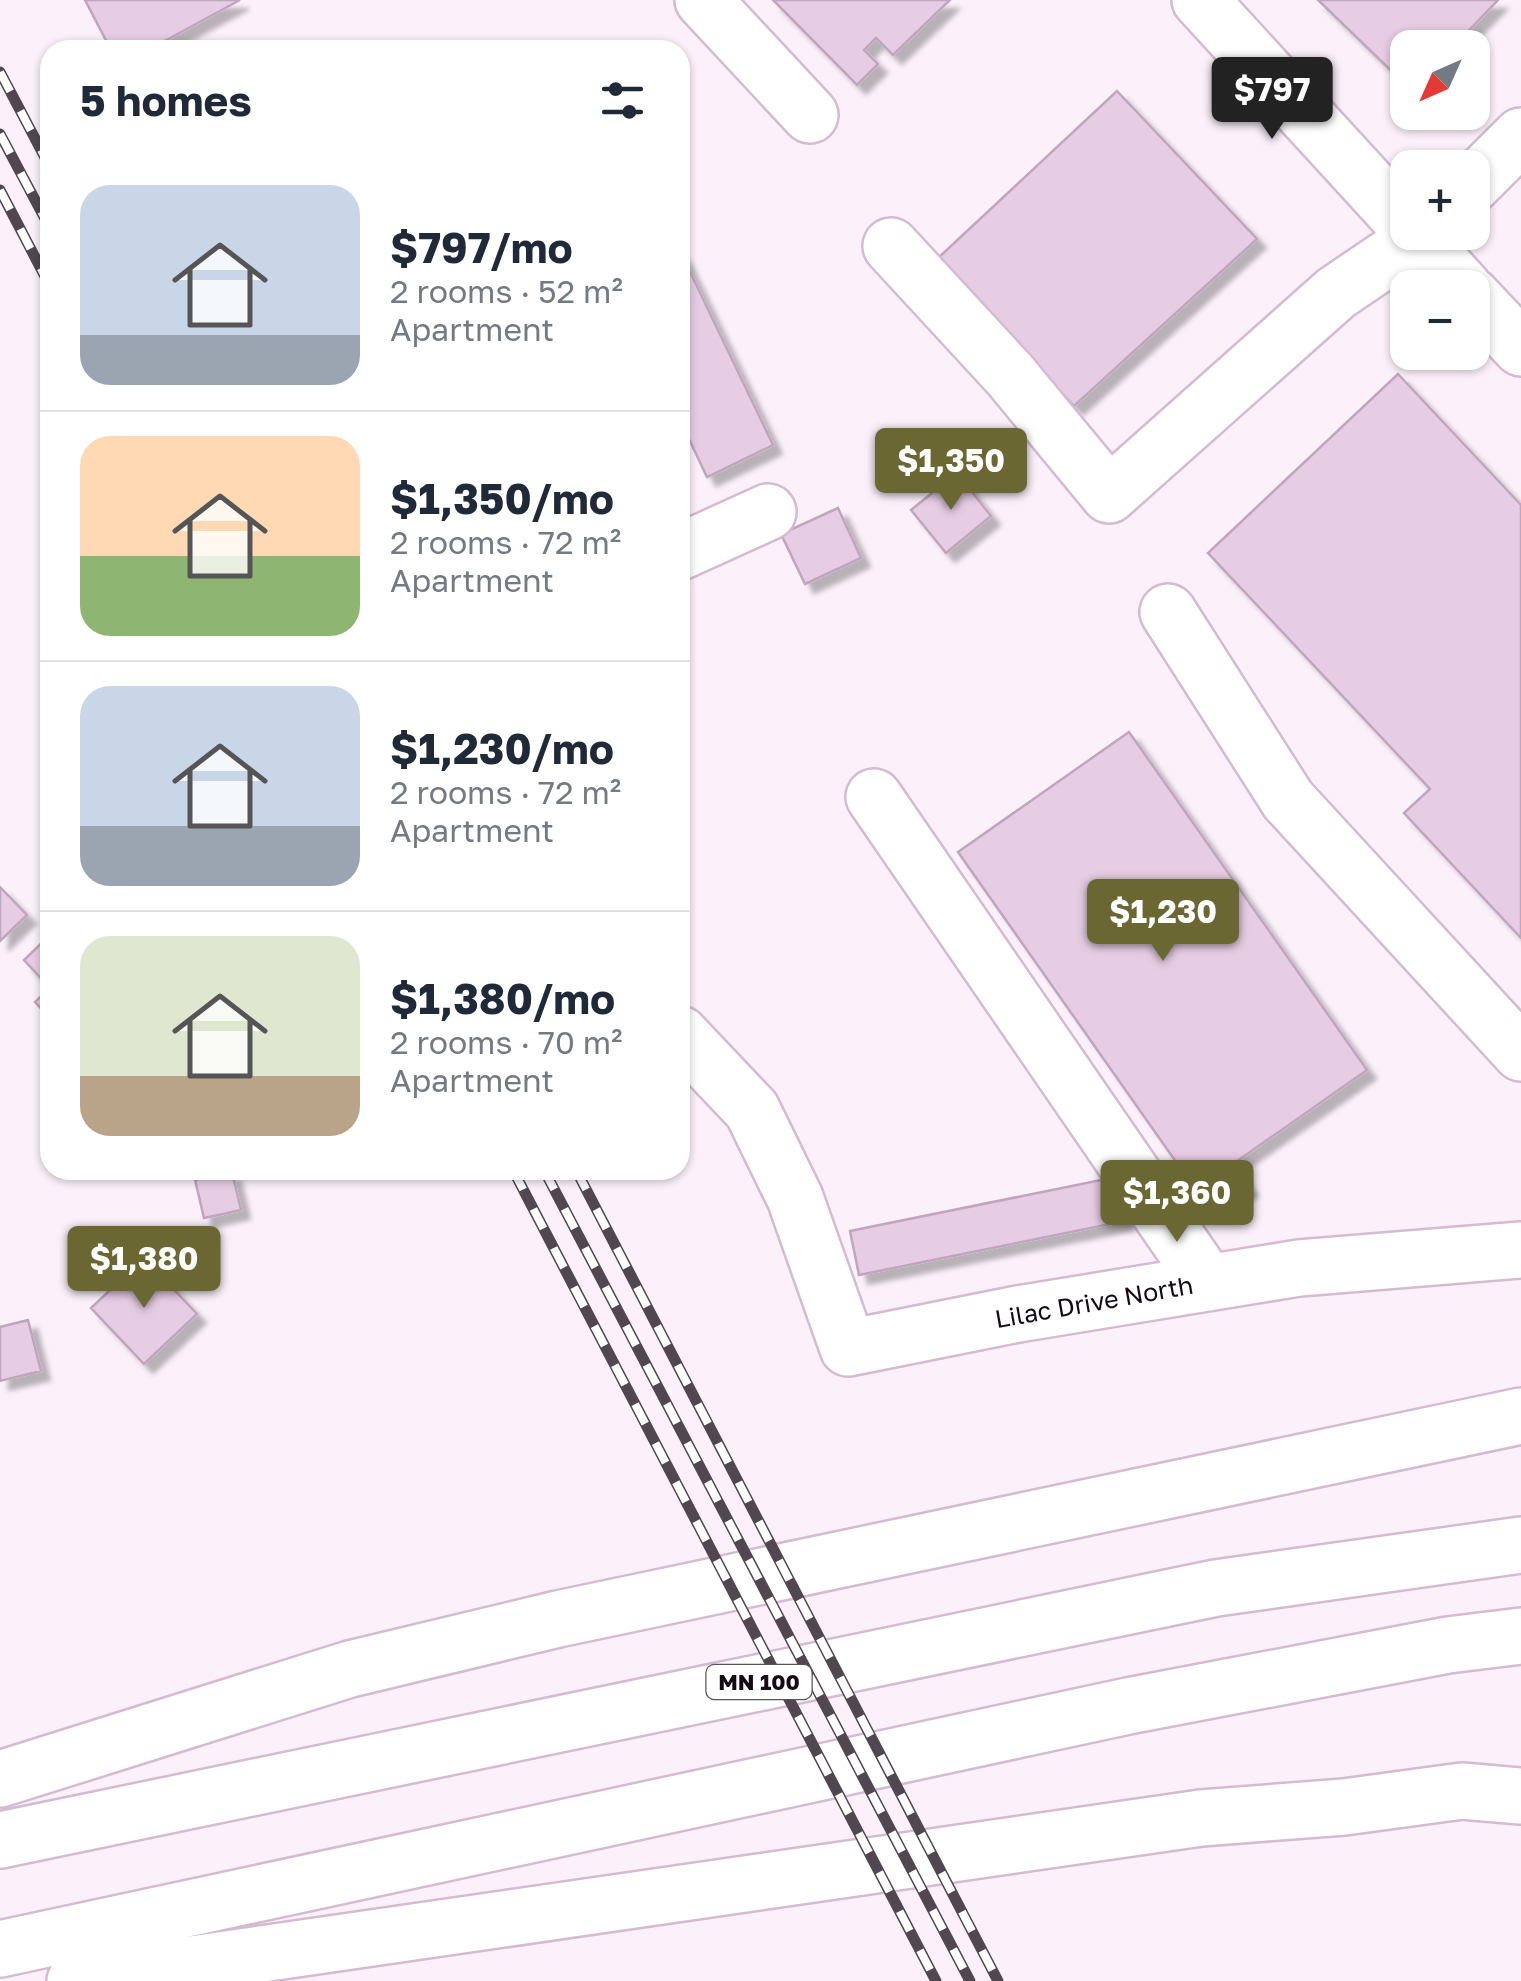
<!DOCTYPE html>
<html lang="en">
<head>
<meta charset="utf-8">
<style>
	:root { --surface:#fff; --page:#f2f2f3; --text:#1f2937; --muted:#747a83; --line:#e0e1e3; --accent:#6b6733 }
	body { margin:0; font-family:"Golos Text",sans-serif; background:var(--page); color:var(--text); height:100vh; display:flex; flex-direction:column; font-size:38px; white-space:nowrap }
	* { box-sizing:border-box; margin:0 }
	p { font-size:32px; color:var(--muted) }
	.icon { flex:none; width:55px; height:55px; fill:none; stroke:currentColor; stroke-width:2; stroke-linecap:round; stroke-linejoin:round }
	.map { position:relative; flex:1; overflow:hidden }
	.panel { position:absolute; left:40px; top:40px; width:650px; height:1140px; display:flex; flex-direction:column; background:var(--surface); border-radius:30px; box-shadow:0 2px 8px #0004 }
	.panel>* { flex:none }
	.needle { width:65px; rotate:225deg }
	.controls { position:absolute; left:1390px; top:30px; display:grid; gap:20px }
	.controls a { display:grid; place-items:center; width:100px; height:100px; border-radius:20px; background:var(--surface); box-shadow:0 2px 8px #0004; font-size:50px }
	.price { position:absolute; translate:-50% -85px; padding:0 22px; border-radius:10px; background:var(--accent); color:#fff; font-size:32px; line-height:65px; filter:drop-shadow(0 2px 5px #0008) }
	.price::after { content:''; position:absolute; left:50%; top:60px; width:30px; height:22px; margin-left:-15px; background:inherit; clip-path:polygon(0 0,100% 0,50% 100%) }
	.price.selected { background:#222; color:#fff }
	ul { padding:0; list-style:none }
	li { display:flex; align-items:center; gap:30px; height:250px; padding:0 40px }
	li+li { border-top:2px solid var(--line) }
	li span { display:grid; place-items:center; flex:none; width:280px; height:200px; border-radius:30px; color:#555 }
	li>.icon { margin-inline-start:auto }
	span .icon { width:120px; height:120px; fill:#fffc; stroke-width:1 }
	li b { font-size:42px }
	h2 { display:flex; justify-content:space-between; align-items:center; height:120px; padding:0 40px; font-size:42px }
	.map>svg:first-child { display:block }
	.building { fill:#e7cde4; stroke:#bfa6bc; stroke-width:2.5; filter:url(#shadow) }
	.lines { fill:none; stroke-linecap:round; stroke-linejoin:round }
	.minor-casing { stroke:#d5bbd2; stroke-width:60 }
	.highway-casing { stroke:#d5bbd2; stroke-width:60 }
	.minor { stroke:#fff; stroke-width:55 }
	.highway { stroke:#fff; stroke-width:55 }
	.rail-casing { stroke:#514750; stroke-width:11 }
	.rail { stroke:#fff; stroke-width:8; stroke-dasharray:22; stroke-linecap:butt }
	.labels { text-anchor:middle; stroke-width:8; stroke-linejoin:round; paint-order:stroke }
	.shield { fill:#fff; stroke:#5a5459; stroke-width:2.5 }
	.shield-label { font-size:22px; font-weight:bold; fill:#130a12 }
	.street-label { font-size:25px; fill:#130a12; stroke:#fff }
</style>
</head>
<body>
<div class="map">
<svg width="1521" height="1981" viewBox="0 0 1521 1981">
	<defs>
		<filter id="shadow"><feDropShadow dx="9" dy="9" stdDeviation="2.5" flood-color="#0004"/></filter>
	</defs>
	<rect width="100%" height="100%" fill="#fcf1fb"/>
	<path class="building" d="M85 0H240L148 50H111Z
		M773 0H950L893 55 876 38 864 50 878 64 857 85Z
		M1318 0H1498L1452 48H1408V87Z
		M1117 91 1257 239 1074 406 936 260Z
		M680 251 773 445 707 477 680 420Z
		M1398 374 1521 505V938L1404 813 1430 789 1208 553Z
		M957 473 991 516 946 553 911 510Z
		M838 508 861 558 805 584 781 534Z
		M1129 732 1367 1070 1233 1164 1249 1187 1212 1213 958 852Z
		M0 887 27 915 0 941Z
		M50 935V1018L35 1002 50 988 24 960Z
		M232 1172 241 1210 204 1218 195 1180Z
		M1116 1177 1125 1221 859 1275 850 1231Z
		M144 1258 197 1314 144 1364 91 1308Z
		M28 1320 41 1371 0 1381V1327Z"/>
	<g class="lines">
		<g class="minor-casing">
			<path id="minor" d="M703 0 810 115
				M1200 0 1408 227
				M1472 185 1521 136
				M1413 232 1464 288
				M891 246 1010 375 1109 495 1336 293 1426 232
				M1472 296 1521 348
				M680 552 768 512
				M1168 612 1288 800 1521 1053
				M874 797 1208 1283
				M680 1034 752 1110 795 1198 848 1348 1018 1314 1299 1268 1521 1250"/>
		</g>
		<g class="highway-casing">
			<path id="highway" d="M0 1779 350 1669 558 1619 1521 1416
				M0 1840 1216 1588 1521 1545
				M0 1949 1128 1706 1448 1645 1521 1636
				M75 1981 1201 1818 1344 1807 1462 1791 1521 1796"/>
		</g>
		<use href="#minor" class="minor"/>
		<use href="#highway" class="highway"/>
		<g class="rail-casing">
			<path id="rail" d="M0 72 50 167
				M0 134 50 228
				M0 190 50 286
				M513 1170 936 1981
				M544 1170 970 1981
				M576 1170 998 1981"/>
		</g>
		<use href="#rail" class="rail"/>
	</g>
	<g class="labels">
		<rect class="shield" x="706.5" y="1665" width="105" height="34" rx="8"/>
		<g class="shield-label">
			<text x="759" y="1690">MN 100</text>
		</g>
		<g class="street-label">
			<text transform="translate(1094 1302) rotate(-10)" y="9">Lilac Drive North</text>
		</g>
	</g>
</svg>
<div class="controls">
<a><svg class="needle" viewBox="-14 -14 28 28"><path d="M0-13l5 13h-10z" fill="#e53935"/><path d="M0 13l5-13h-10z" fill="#747a83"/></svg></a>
<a>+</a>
<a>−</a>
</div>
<b class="price selected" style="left:1272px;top:142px">$797</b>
<b class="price" style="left:951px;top:513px">$1,350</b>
<b class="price" style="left:1163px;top:964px">$1,230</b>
<b class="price" style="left:1177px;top:1245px">$1,360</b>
<b class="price" style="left:144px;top:1311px">$1,380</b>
<section class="panel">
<h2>5 homes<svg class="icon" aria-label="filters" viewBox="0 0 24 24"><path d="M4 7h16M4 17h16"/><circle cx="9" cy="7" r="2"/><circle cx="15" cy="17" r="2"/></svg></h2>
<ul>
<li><span style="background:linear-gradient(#c9d6e8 75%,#9aa5b1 0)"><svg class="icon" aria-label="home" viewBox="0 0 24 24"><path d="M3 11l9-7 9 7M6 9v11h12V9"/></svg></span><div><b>$797/mo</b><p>2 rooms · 52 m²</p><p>Apartment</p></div></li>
<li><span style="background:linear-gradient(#ffd9b3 60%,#8fb573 0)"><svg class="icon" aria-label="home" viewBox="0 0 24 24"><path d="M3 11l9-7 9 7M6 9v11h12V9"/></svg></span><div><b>$1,350/mo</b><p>2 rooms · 72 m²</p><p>Apartment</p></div></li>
<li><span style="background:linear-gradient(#c9d6e8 70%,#9aa5b1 0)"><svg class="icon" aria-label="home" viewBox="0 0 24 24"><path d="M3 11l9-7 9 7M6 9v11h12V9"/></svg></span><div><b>$1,230/mo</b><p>2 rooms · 72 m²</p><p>Apartment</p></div></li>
<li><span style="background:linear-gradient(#dfe7d0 70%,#b9a48a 0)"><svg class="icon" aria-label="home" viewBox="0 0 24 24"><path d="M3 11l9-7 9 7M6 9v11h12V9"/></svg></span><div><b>$1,380/mo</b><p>2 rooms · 70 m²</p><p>Apartment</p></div></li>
</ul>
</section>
</div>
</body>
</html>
